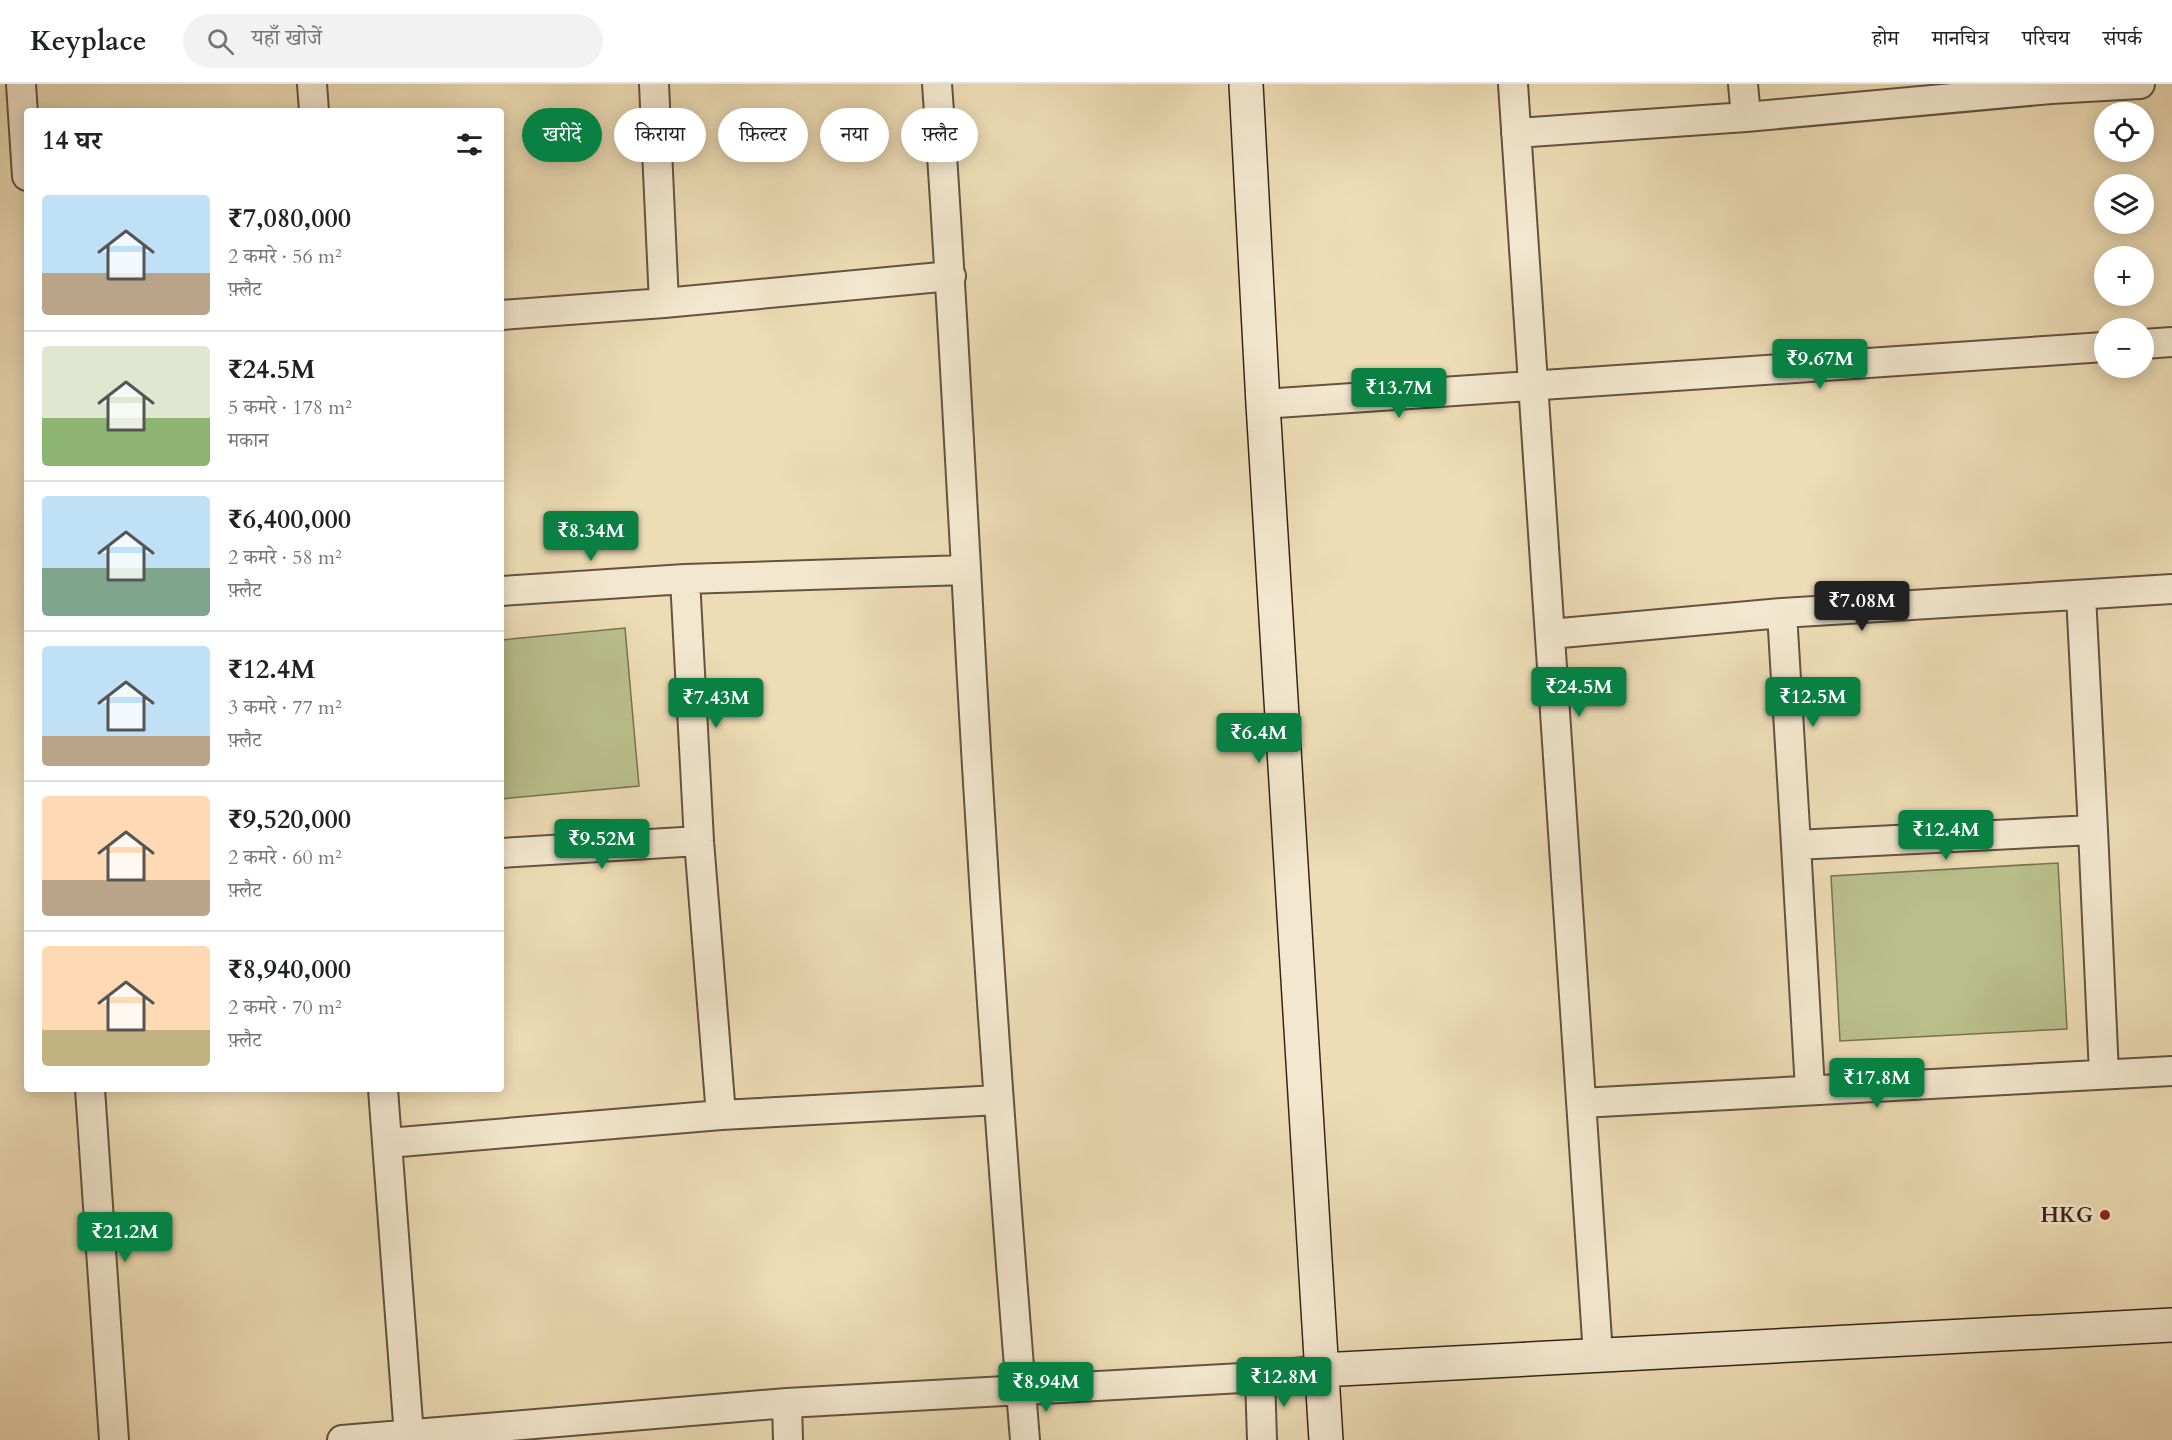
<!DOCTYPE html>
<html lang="hi">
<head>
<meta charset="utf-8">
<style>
	:root { --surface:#fff; --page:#f2f2f2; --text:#202124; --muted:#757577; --line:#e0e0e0; --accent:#0b8043 }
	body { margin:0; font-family:Cardo,"Noto Serif Devanagari",serif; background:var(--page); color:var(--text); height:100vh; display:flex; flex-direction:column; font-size:22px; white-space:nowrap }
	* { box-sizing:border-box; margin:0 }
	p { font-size:20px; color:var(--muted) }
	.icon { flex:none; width:33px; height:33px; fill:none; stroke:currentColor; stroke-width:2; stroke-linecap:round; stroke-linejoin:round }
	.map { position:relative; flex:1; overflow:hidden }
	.side { position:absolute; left:24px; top:24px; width:480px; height:984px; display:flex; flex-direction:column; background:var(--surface); border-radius:6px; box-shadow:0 3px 15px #0003 }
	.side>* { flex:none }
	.guide { position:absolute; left:522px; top:24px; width:570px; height:54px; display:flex; gap:12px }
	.tools { position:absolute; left:2094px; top:18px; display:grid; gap:12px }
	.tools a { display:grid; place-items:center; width:60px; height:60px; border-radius:50%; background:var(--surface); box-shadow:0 3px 15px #0003; font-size:30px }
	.price { position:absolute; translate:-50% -51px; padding:0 14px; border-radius:6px; background:var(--accent); color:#fff; font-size:20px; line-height:39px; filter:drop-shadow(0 2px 3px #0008) }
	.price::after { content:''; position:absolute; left:50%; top:36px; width:18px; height:14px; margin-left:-9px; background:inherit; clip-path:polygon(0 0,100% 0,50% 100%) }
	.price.on { background:#222; color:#fff }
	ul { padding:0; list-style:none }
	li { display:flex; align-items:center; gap:18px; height:150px; padding:0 18px }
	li+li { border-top:2px solid var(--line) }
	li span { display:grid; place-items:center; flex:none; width:168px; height:120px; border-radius:6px; color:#555 }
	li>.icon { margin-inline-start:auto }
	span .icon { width:72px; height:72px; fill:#fffc; stroke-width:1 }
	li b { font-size:26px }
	h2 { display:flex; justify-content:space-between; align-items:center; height:72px; padding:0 18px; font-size:26px }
	.chip { padding:0 21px; border-radius:27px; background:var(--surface); box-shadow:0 3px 15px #0003; font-size:21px; line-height:54px }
	.chip.on { background:var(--accent); color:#fff }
	header { display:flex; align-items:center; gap:36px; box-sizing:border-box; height:84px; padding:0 30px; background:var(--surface); border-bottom:2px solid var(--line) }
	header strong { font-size:28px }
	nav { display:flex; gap:33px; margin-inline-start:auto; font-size:21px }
	.search { width:420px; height:54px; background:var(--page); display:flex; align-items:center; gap:15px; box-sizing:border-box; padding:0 21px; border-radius:33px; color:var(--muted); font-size:22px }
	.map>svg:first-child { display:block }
	.green { fill:#b9c08c; stroke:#787254; stroke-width:1.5 }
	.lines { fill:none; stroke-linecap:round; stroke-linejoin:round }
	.street-casing { stroke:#645342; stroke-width:32 }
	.secondary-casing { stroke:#36251b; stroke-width:36 }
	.street { stroke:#f3e8cf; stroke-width:28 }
	.secondary { stroke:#f3e8cf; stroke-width:33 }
	.poi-dot { fill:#8f2418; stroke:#f3e8cf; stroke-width:2 }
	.labels { text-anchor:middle; stroke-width:5; stroke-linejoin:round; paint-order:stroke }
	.poi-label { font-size:21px; font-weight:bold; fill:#36251b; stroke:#f3e8cf; text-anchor:end }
</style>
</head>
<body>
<header>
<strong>Keyplace</strong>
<div class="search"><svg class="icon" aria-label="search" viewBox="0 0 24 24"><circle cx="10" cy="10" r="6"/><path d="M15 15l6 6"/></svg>यहाँ खोजें</div>
<nav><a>होम</a><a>मानचित्र</a><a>परिचय</a><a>संपर्क</a></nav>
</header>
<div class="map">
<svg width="2172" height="1356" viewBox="0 0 2172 1356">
	<rect width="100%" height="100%" fill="#eddcb5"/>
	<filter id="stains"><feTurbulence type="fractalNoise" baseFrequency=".00333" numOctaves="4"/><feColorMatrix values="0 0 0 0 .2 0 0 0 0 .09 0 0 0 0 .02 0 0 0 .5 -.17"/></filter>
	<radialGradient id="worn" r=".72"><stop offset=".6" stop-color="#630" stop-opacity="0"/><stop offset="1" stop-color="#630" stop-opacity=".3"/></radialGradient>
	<path class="green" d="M625 544 639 702 501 715V556Z
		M2058 779 2067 945 1840 957 1831 792Z"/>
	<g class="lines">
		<g class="street-casing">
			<path id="street" d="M21 0 27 92
				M312 0 314 27
				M654 0 664 219
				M937 0C949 161 957 323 966 484 981 775 1001 1066 1025 1356
				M1513 0 1598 1271
				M1743 0 1746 33
				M1516 49 1746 33 2051 5 2140 0
				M501 231 664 219 951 192
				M2144 260 2172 258
				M1263 320 2104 263
				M501 507 685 495
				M2081 511 2093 746
				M1782 529 1796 761
				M1550 550 1782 529 2172 505
				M501 769 699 757
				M90 1005 114 1356
				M383 1005 409 1352
				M1810 1006 1796 761 2093 746 2104 990
				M1581 1019 2172 987
				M721 1031 699 757 685 495 966 486
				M388 1059 721 1031 998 1016
				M1260 1293 1262 1356
				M787 1319 788 1356
				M342 1356 787 1319 1260 1293 1321 1286"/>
		</g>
		<g class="secondary-casing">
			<path id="secondary" d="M1246 0 1263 320 1326 1356
				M1321 1286 2172 1241"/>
		</g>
		<use href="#street" class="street"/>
		<use href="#secondary" class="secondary"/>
	</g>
	<circle class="poi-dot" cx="2105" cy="1131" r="6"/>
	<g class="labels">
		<g class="poi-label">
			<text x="2093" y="1138">HKG</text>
		</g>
	</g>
	<rect width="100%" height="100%" filter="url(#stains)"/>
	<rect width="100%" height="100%" fill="url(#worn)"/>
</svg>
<div class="tools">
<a><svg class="icon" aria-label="locate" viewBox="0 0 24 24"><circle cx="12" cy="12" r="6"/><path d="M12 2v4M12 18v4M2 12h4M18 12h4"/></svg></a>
<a><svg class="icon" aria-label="layers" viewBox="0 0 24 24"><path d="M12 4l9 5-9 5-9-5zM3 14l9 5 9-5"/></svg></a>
<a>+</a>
<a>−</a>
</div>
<b class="price" style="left:1820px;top:306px">₹9.67M</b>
<b class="price" style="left:1399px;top:335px">₹13.7M</b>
<b class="price" style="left:591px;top:478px">₹8.34M</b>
<b class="price on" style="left:1862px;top:548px">₹7.08M</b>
<b class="price" style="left:1579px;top:634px">₹24.5M</b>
<b class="price" style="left:1813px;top:644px">₹12.5M</b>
<b class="price" style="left:716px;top:645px">₹7.43M</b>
<b class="price" style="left:1259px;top:680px">₹6.4M</b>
<b class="price" style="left:1946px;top:777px">₹12.4M</b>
<b class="price" style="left:602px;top:786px">₹9.52M</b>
<b class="price" style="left:1877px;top:1025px">₹17.8M</b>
<b class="price" style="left:125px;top:1179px">₹21.2M</b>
<b class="price" style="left:1284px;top:1324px">₹12.8M</b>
<b class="price" style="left:1046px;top:1329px">₹8.94M</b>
<div class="guide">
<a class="chip on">खरीदें</a>
<a class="chip">किराया</a>
<a class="chip">फ़िल्टर</a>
<a class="chip">नया</a>
<a class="chip">फ़्लैट</a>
</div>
<section class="side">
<h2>14 घर<svg class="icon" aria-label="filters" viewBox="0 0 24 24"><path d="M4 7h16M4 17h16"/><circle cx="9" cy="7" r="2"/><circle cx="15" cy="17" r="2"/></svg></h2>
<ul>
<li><span style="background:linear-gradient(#bfe0f5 65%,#b9a48a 0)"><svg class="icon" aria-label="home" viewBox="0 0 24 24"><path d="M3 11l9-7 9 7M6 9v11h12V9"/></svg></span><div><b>₹7,080,000</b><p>2 कमरे · 56 m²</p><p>फ़्लैट</p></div></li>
<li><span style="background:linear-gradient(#dfe7d0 60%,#8fb573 0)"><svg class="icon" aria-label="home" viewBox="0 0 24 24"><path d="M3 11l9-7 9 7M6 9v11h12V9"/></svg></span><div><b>₹24.5M</b><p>5 कमरे · 178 m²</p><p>मकान</p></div></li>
<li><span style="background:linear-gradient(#bfe0f5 60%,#7fa58c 0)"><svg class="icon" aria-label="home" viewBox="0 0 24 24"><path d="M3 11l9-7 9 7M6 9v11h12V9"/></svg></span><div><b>₹6,400,000</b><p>2 कमरे · 58 m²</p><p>फ़्लैट</p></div></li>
<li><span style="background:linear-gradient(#bfe0f5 75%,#b9a48a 0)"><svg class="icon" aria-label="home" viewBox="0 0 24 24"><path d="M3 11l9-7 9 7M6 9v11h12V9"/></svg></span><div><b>₹12.4M</b><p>3 कमरे · 77 m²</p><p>फ़्लैट</p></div></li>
<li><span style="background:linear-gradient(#ffd9b3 70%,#b9a48a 0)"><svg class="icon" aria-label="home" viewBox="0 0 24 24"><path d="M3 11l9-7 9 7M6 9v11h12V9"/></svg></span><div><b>₹9,520,000</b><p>2 कमरे · 60 m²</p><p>फ़्लैट</p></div></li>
<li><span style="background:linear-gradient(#ffd9b3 70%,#c2b280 0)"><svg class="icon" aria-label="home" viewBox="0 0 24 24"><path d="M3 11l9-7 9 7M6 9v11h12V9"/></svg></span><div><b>₹8,940,000</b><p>2 कमरे · 70 m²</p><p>फ़्लैट</p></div></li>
</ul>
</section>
</div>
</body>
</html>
